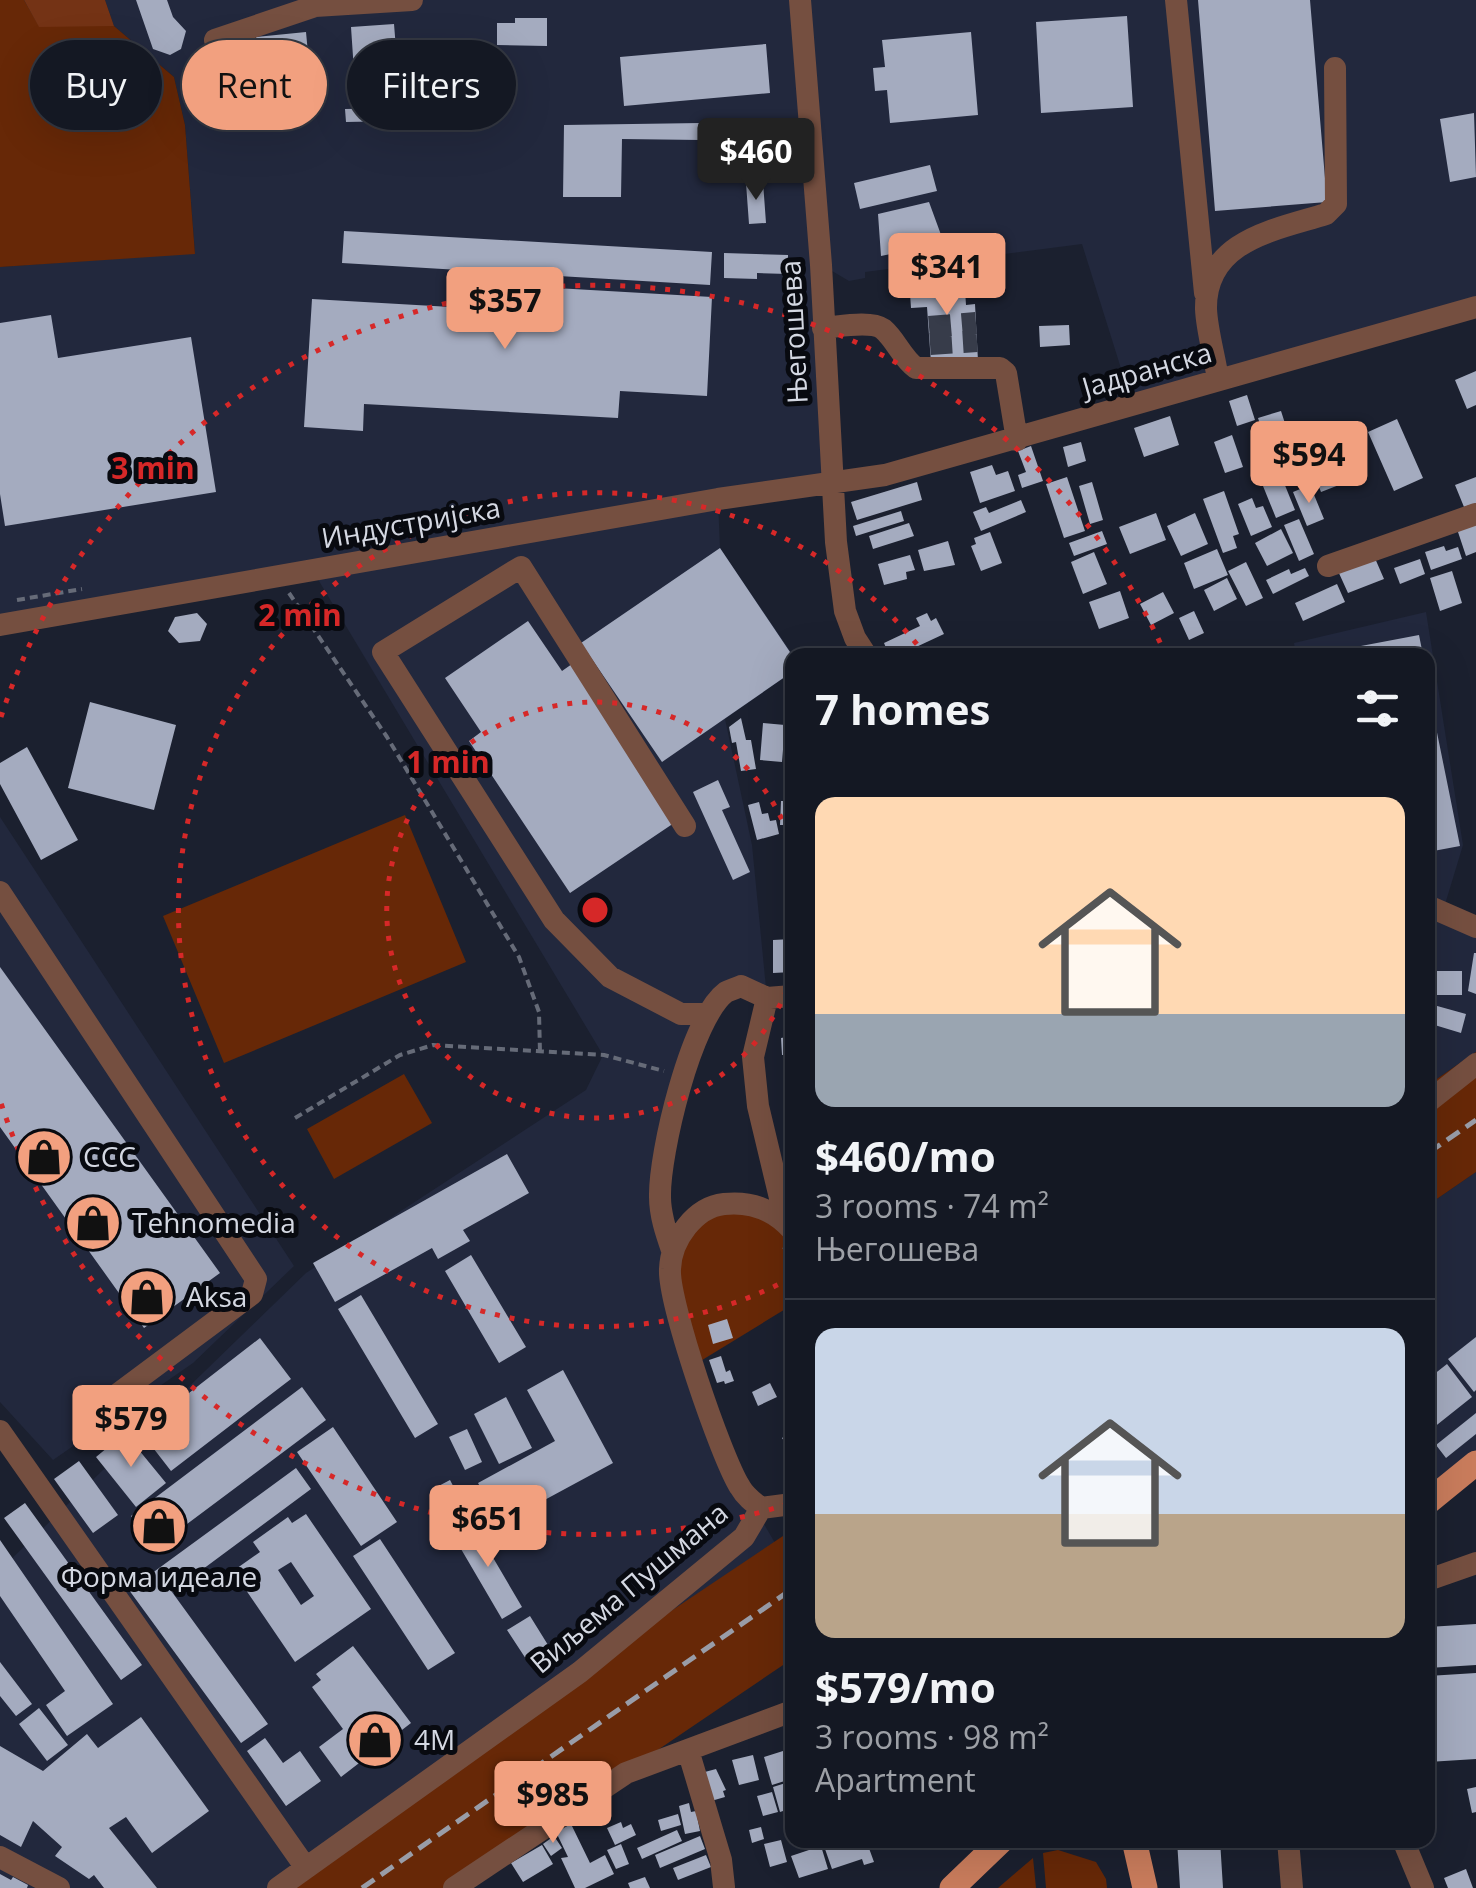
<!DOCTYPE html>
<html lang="en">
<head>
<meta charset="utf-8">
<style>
	:root { --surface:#141823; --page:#1d212b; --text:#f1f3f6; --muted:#9da0a6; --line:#333741; --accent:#f2a07f }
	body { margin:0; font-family:"Open Sans",sans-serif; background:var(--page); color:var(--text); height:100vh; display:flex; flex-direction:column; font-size:38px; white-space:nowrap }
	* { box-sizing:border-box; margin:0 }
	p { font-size:32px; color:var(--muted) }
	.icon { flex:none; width:55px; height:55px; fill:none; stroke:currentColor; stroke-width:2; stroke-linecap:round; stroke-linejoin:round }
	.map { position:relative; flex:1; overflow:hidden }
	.panel { position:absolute; left:785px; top:648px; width:650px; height:1200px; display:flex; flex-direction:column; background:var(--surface); border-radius:20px; box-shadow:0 10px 40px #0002,0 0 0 2px var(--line) }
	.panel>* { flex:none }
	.guide { position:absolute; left:30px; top:40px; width:605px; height:90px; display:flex; gap:20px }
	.price { position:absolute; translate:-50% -85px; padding:0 22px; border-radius:10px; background:var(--accent); color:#111; font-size:32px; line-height:65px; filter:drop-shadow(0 2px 5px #0008) }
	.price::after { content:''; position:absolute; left:50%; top:60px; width:30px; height:22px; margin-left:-15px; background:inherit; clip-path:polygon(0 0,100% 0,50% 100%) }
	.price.active { background:#222; color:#fff }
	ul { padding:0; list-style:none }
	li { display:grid; align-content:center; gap:20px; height:530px; padding:0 30px }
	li+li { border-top:2px solid var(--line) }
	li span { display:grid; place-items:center; height:310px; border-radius:20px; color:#555 }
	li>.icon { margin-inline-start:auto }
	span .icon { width:180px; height:180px; fill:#fffc; stroke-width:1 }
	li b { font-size:42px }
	h2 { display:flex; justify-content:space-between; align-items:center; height:120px; padding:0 30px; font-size:42px }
	.chip { padding:0 35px; border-radius:45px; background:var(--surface); box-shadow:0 10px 40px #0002,0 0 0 2px var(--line); font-size:35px; line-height:90px }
	.chip.active { background:var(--accent); color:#111 }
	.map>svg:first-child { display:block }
	.built { fill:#22283d }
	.green { fill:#672807 }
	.forest { fill:#743315 }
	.building { fill:#a4abbf; fill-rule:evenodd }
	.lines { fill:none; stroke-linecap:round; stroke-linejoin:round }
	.minor-tunnel { stroke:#373c4a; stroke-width:22; stroke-dasharray:22 11; stroke-linecap:butt }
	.path { stroke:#666b78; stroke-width:4; stroke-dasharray:8 5; stroke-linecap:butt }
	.minor { stroke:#754f40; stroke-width:22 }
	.major { stroke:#c97c5c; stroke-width:25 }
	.rail { stroke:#999da8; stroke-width:5; stroke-dasharray:15 8; stroke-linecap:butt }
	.ring { fill:none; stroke:#d62828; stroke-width:5; stroke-dasharray:5 10 }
	.labels { text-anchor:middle; stroke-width:10; stroke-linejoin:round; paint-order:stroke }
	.street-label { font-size:28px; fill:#d4d8e2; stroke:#080a10 }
	.poi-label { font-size:28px; fill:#d4d8e2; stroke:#080a10; text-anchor:start }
	.centre { fill:#d62828; stroke:#080a10; stroke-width:5 }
	.ring-label { font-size:30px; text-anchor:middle; font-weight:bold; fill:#d62828; stroke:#080a10; stroke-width:10; stroke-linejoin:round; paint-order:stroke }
</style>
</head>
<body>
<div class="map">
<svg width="1476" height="1888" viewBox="0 0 1476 1888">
	<rect width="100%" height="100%" fill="#1b202f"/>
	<path class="built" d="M105 0H1476V307L1129 405 1124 378 1082 244 865 272V278L849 281 822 265 832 483 718 500 720 548 793 655 792 672 725 719 752 845 767 998 727 992 662 1153 669 1272 750 1500 775 1543 580 1672 278 1888H0V1570L306 1273 586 1090 603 1055 313 571 0 625V267L195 253 185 125 174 77 114 26Z
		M1426 612 1463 845 1443 911 1476 927V1052L1428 1085V655H1296L1294 643Z
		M0 817 294 1266 193 1363 53 1460 0 1402Z
		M1476 1172V1463L1428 1502V1205Z"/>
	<path class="green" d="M0 0H24L39 26H114L174 77 185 125 195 254 0 267Z
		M405 815 466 962 224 1063 163 916Z
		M1476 1052V1172L1428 1205V1085Z
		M404 1074 432 1123 334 1179 307 1129Z
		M719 1204 792 1230V1305L694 1365 672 1250Z
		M792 1530V1659L454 1888H278L580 1672Z
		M1058 1850 1096 1862 1106 1879 1107 1888H1046L1043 1853Z
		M1033 1858 1036 1888H998Z"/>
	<path class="forest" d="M24 0H105L114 26 39 27Z"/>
	<path class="building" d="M136 0H167L173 17 186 31 181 49 170 55 153 49Z
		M1198 0H1310L1327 202 1215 211Z
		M1127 16 1133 107 1041 113 1036 22Z
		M515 18H547V46L497 45V23H515Z
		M394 24 400 98 356 101 351 27Z
		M306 32 309 64 290 66 293 93 188 104 185 72 226 49 257 46 256 37Z
		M971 32 978 115 890 123 887 90 875 91 873 68 885 67 882 40Z
		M766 44 770 93 624 106 620 57Z
		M449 107V120L346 122 345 109Z
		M1474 113 1476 177 1450 182 1440 119Z
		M701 123V140L622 139 621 197H563L564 125Z
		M930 165 937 191 860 209 854 183Z
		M763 182 766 223 749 224 746 183Z
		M929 202 944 243 881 256 878 214Z
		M344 231 712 252 710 285 342 263Z
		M724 253 788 255V274L757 273V279L724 278Z
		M964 275 966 305 975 304 978 361 931 363 927 307 911 308 909 279Z
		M452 282 712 297 707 396 620 391 618 418 364 404 363 431 304 427 312 299 451 307Z
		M51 315 58 358 191 337 216 492 5 526 0 494V323Z
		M1069 325 1070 345 1040 347 1039 326Z
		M1476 371V405L1467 409 1455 380Z
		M1247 395 1255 420 1237 426 1229 401Z
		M1281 411 1292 445 1269 452 1258 418Z
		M1170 416 1179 445 1144 457 1134 428Z
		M1397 419 1423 478 1394 491 1368 432Z
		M1328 430 1334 446 1343 443 1357 478 1321 492 1301 441Z
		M1232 435 1243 467 1225 473 1214 442Z
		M1081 442 1086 461 1068 467 1063 447Z
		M1031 446 1043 481 1022 488 1018 475 1026 472 1018 451Z
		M1286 452 1293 472 1282 476 1275 456Z
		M992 465 996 475 1008 471 1015 491 980 503 970 472Z
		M1067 477 1085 531 1064 538 1046 484Z
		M1476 477V503L1464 507 1455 485Z
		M1282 478 1295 510 1276 518 1263 486Z
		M917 482 922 500 857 520 851 502Z
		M1092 482 1103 520 1090 524 1079 486Z
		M1310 485 1324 519 1307 526 1293 492Z
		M1224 491 1239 534 1233 536 1237 548 1223 553 1203 499Z
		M1252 498 1256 508 1263 506 1272 527 1251 536 1238 504Z
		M1021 500 1026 512 981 531 973 512 986 507 989 513Z
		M901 511 904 521 856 536 853 526Z
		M1156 513 1166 540 1130 554 1119 527Z
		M1195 513 1208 544 1181 556 1167 526Z
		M1299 519 1314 554 1299 561 1284 525Z
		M1476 522V552L1466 556 1457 529Z
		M909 523 914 536 873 549 869 536Z
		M1281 529 1293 553 1267 566 1255 543Z
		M1102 531 1107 544 1074 556 1069 543Z
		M990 532 1002 563 981 571 971 546 976 544 974 538Z
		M948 541 955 565 924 571 918 550Z
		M1444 546 1446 551 1458 547 1462 559 1431 570 1425 552Z
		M720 548 792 655V672L662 762 581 643Z
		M1217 549 1228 575 1194 589 1184 563Z
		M1094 552 1107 584 1083 594 1071 562Z
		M910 555 915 570 906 572 907 579 884 585 878 564Z
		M1374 556 1384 579 1348 593 1338 571Z
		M1420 559 1425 574 1400 584 1394 568Z
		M1246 562 1263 598 1246 606 1228 571Z
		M1305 568 1309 576 1273 594 1266 580 1289 569 1291 574Z
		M1452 571 1462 603 1440 611 1430 578Z
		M1227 578 1237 599 1214 611 1204 590Z
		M1337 584 1345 602 1303 621 1295 603Z
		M1120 591 1129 618 1099 629 1089 602Z
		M1163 592 1174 613 1151 625 1140 604Z
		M1194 611 1204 633 1189 640 1179 618Z
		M197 613 207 624 200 641 179 643 168 631 175 617Z
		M927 613 931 621 936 618 944 634 899 655H889L884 643 920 626 916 618Z
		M528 621 562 671 572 664 677 821 570 893 469 741 481 732 445 678Z
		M1419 635 1423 655H1324V653Z
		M1428 688 1460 846 1428 852Z
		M90 702 176 725 154 810 68 788Z
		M741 718 746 740H751L756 769 741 771 736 742 732 743 729 727Z
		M763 723 785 725 782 762 760 760Z
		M786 729 792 730V776L783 775Z
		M27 747 78 840 41 860 0 784V763Z
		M718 780 730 807 722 810 750 872 733 880 693 792Z
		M781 801H792V825H780Z
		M759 802 762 814 768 813 770 821 776 820 779 834 757 840 748 805Z
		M792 939V972L773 973V940Z
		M1474 953H1476V994L1468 991Z
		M0 967 220 1273 144 1328 0 1127Z
		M1428 971H1462V995H1428Z
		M1430 1004 1466 1014 1461 1033 1428 1023Z
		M792 1036V1085H791L787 1055H782L781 1038Z
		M507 1154 529 1193 463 1230 470 1241 438 1259 432 1248 335 1302 313 1263Z
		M471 1255 526 1347 499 1363 445 1271Z
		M361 1295 438 1424 415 1438 338 1309Z
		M727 1319 733 1338 713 1344 708 1325Z
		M1476 1337V1390L1474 1392 1448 1359Z
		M260 1338 291 1379 171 1471 140 1431Z
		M721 1356 726 1372 730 1370 734 1381 725 1384 724 1381 717 1383 709 1360Z
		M1447 1364 1472 1397 1428 1432V1379Z
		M563 1370 613 1463 500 1524 478 1483 555 1441 527 1390Z
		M770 1383 777 1397 758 1406 752 1392Z
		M302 1387 326 1420 155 1548 131 1516Z
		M506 1397 532 1448 499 1464 474 1414Z
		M1476 1413V1434L1446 1458 1436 1445Z
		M333 1427 397 1522 361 1546 297 1452Z
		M467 1429 482 1462 465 1470 449 1437Z
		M792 1431V1463L784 1449 788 1447 782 1438Z
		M125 1433 166 1483 136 1507 96 1457Z
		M79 1461 118 1515 93 1533 54 1479Z
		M296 1468 311 1489 172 1592 268 1724 241 1743 129 1590Z
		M450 1480 471 1520 453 1530 431 1490Z
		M25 1503 142 1665 121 1680 4 1518Z
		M306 1514 371 1609 295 1662 233 1571 260 1552 253 1542 288 1517 292 1523ZM291 1562 314 1596 301 1605 278 1570Z
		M479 1522 491 1541 485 1544 522 1607 502 1619 454 1537Z
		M380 1539 455 1653 428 1670 353 1556Z
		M0 1540 113 1704 67 1736 46 1705 65 1691 0 1596Z
		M530 1616 548 1645 526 1659 507 1630Z
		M1476 1624V1665L1428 1668V1627Z
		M353 1646 411 1723 341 1777 319 1747 343 1729 312 1687 321 1680 316 1674Z
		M0 1662 32 1704 16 1716 0 1696Z
		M1476 1673V1759L1428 1762V1676Z
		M39 1708 68 1745 47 1761 19 1724Z
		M141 1717 209 1811 152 1853 126 1817 109 1828 157 1888H104L94 1875 89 1879 55 1856 62 1847 33 1821 21 1847 0 1835V1746L43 1771 87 1734 98 1748Z
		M265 1738 283 1763 300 1751 321 1781 286 1806 247 1751Z
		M783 1751 791 1779 772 1785 764 1757Z
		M753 1755 759 1780 739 1785 732 1760Z
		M716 1769 726 1790 723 1791 725 1797 711 1801 701 1773Z
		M792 1781V1808L780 1812 773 1787Z
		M1476 1787V1812L1472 1813 1467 1789Z
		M772 1792 778 1812 763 1816 757 1796Z
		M689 1803 691 1812 696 1811 700 1831 685 1834 679 1806Z
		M678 1814 681 1825 661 1831 658 1820Z
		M621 1822 623 1828 631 1824 636 1835 615 1845 607 1828Z
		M571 1824 590 1863 605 1855 614 1874 585 1888H575L561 1858 568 1857 556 1832Z
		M761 1827 764 1839 752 1843 749 1830Z
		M677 1830 682 1841 642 1859 637 1848Z
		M554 1836 562 1848 551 1856 543 1844Z
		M700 1836 705 1849 660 1868 655 1855Z
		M781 1840 787 1862 770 1867 764 1844Z
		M852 1840H866L874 1862 864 1865 862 1859 832 1869 825 1849Z
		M1177 1840H1220L1223 1888H1180Z
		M621 1844 629 1864 616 1869 607 1850Z
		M542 1845 553 1864 523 1882 511 1863Z
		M821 1846 828 1869 799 1878 791 1856Z
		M706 1855 711 1867 678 1880 673 1868Z
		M1466 1869 1473 1888H1448L1444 1878Z
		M0 1874 11 1880 13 1877 28 1885 27 1888H0Z
		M645 1877 650 1888H630L628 1883Z"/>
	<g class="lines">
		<path class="minor-tunnel" d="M929 327 976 323
			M930 344 977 341"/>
		<path class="path" d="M289 593 387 737 519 957 539 1012 540 1053
			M17 600 82 589
			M295 1118 400 1055 433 1045 604 1055 664 1071
			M784 1247 792 1260"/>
		<path class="minor" d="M800 0 821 265 836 542 845 611 855 638 866 655
			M1176 0 1205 293
			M215 40 315 6 412 0
			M823 328C838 327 870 320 883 329 896 340 902 358 916 368H1000L1006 373 1017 440
			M1218 380C1215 357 1207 332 1206 309 1205 240 1275 230 1326 214L1336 204 1335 68
			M1328 566 1476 514
			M0 625 718 499 885 475 1476 307
			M685 826 521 567 383 652 554 920 610 977 681 1014H708
			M0 892 256 1279 252 1294 95 1411
			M1428 906 1476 927
			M767 998 753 1057 758 1106 786 1223
			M1428 1102 1476 1064
			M672 1250C666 1233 660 1215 660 1197 659 1154 691 1018 726 992 728 991 739 987 741 986L767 998 792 996
			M0 1431 306 1868
			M761 1508C753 1502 745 1496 740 1487 721 1457 668 1302 670 1269 671 1240 695 1207 724 1204 751 1201 774 1210 792 1230
			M761 1508 792 1504
			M1428 1580 1476 1563
			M688 1750 721 1860 724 1887
			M1288 1840 1292 1888
			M1403 1840 1423 1888
			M0 1857 59 1888
			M278 1888 580 1672 744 1537 761 1508
			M454 1888 626 1773 792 1711"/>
		<path class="major" d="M1428 1502 1476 1463
			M1134 1840 1145 1888
			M952 1888 1002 1840"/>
		<path class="rail" d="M1428 1153 1476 1120
			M362 1888 792 1589"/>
	</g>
	<g class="ring">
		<path d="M792 976A208 208 0 1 1 792 844"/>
		<path d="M791 1278A417 417 0 1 1 924 653"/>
		<path d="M788 1504A625 625 0 0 1 1 1103M1 717A625 625 0 0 1 1164 651"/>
	</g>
	<defs>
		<g id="shop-disc" transform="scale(2.875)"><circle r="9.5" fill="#f2a07f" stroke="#080a10"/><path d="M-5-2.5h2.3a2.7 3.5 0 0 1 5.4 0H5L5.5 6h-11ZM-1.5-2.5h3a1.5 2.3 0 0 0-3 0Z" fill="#111"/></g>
	</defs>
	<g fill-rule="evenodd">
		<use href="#shop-disc" x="44" y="1157"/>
		<use href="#shop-disc" x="93" y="1223"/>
		<use href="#shop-disc" x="147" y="1297"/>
		<use href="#shop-disc" x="159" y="1526"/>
		<use href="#shop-disc" x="375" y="1740"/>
	</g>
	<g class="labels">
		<g class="street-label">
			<text transform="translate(794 332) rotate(-93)" y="10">Његошева</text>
			<text transform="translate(1147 370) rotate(-16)" y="10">Јадранска</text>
			<text transform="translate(411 523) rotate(-10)" y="10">Индустријска</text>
			<text transform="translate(629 1588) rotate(-40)" y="10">Виљема Пушмана</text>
		</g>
		<g class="poi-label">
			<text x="83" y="1167">CCC</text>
			<text x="132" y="1233">Tehnomedia</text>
			<text x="186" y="1307">Aksa</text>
			<text x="159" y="1587" text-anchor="middle">Форма идеале</text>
			<text x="414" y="1750">4M</text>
		</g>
	</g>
	<circle cx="595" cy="910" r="15" class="centre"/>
	<g class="ring-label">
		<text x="153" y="479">3 min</text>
		<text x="300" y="626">2 min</text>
		<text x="448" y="773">1 min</text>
	</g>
</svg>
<b class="price active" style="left:756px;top:203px">$460</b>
<b class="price" style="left:947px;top:318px">$341</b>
<b class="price" style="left:505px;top:352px">$357</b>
<b class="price" style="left:1309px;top:506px">$594</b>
<b class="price" style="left:131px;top:1470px">$579</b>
<b class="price" style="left:488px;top:1570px">$651</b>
<b class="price" style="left:553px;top:1846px">$985</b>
<div class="guide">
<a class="chip">Buy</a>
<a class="chip active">Rent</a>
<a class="chip">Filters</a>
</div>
<section class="panel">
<h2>7 homes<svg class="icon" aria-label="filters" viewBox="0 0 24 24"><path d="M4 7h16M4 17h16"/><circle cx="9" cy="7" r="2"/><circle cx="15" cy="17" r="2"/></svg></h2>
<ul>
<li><span style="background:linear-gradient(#ffd9b3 70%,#9aa5b1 0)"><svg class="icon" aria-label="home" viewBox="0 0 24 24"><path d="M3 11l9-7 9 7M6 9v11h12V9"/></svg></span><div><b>$460/mo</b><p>3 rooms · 74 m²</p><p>Његошева</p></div></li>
<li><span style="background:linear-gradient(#c9d6e8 60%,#b9a48a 0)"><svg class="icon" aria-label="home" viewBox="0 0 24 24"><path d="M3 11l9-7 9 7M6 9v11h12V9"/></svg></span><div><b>$579/mo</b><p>3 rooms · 98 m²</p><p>Apartment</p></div></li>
</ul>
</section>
</div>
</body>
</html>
